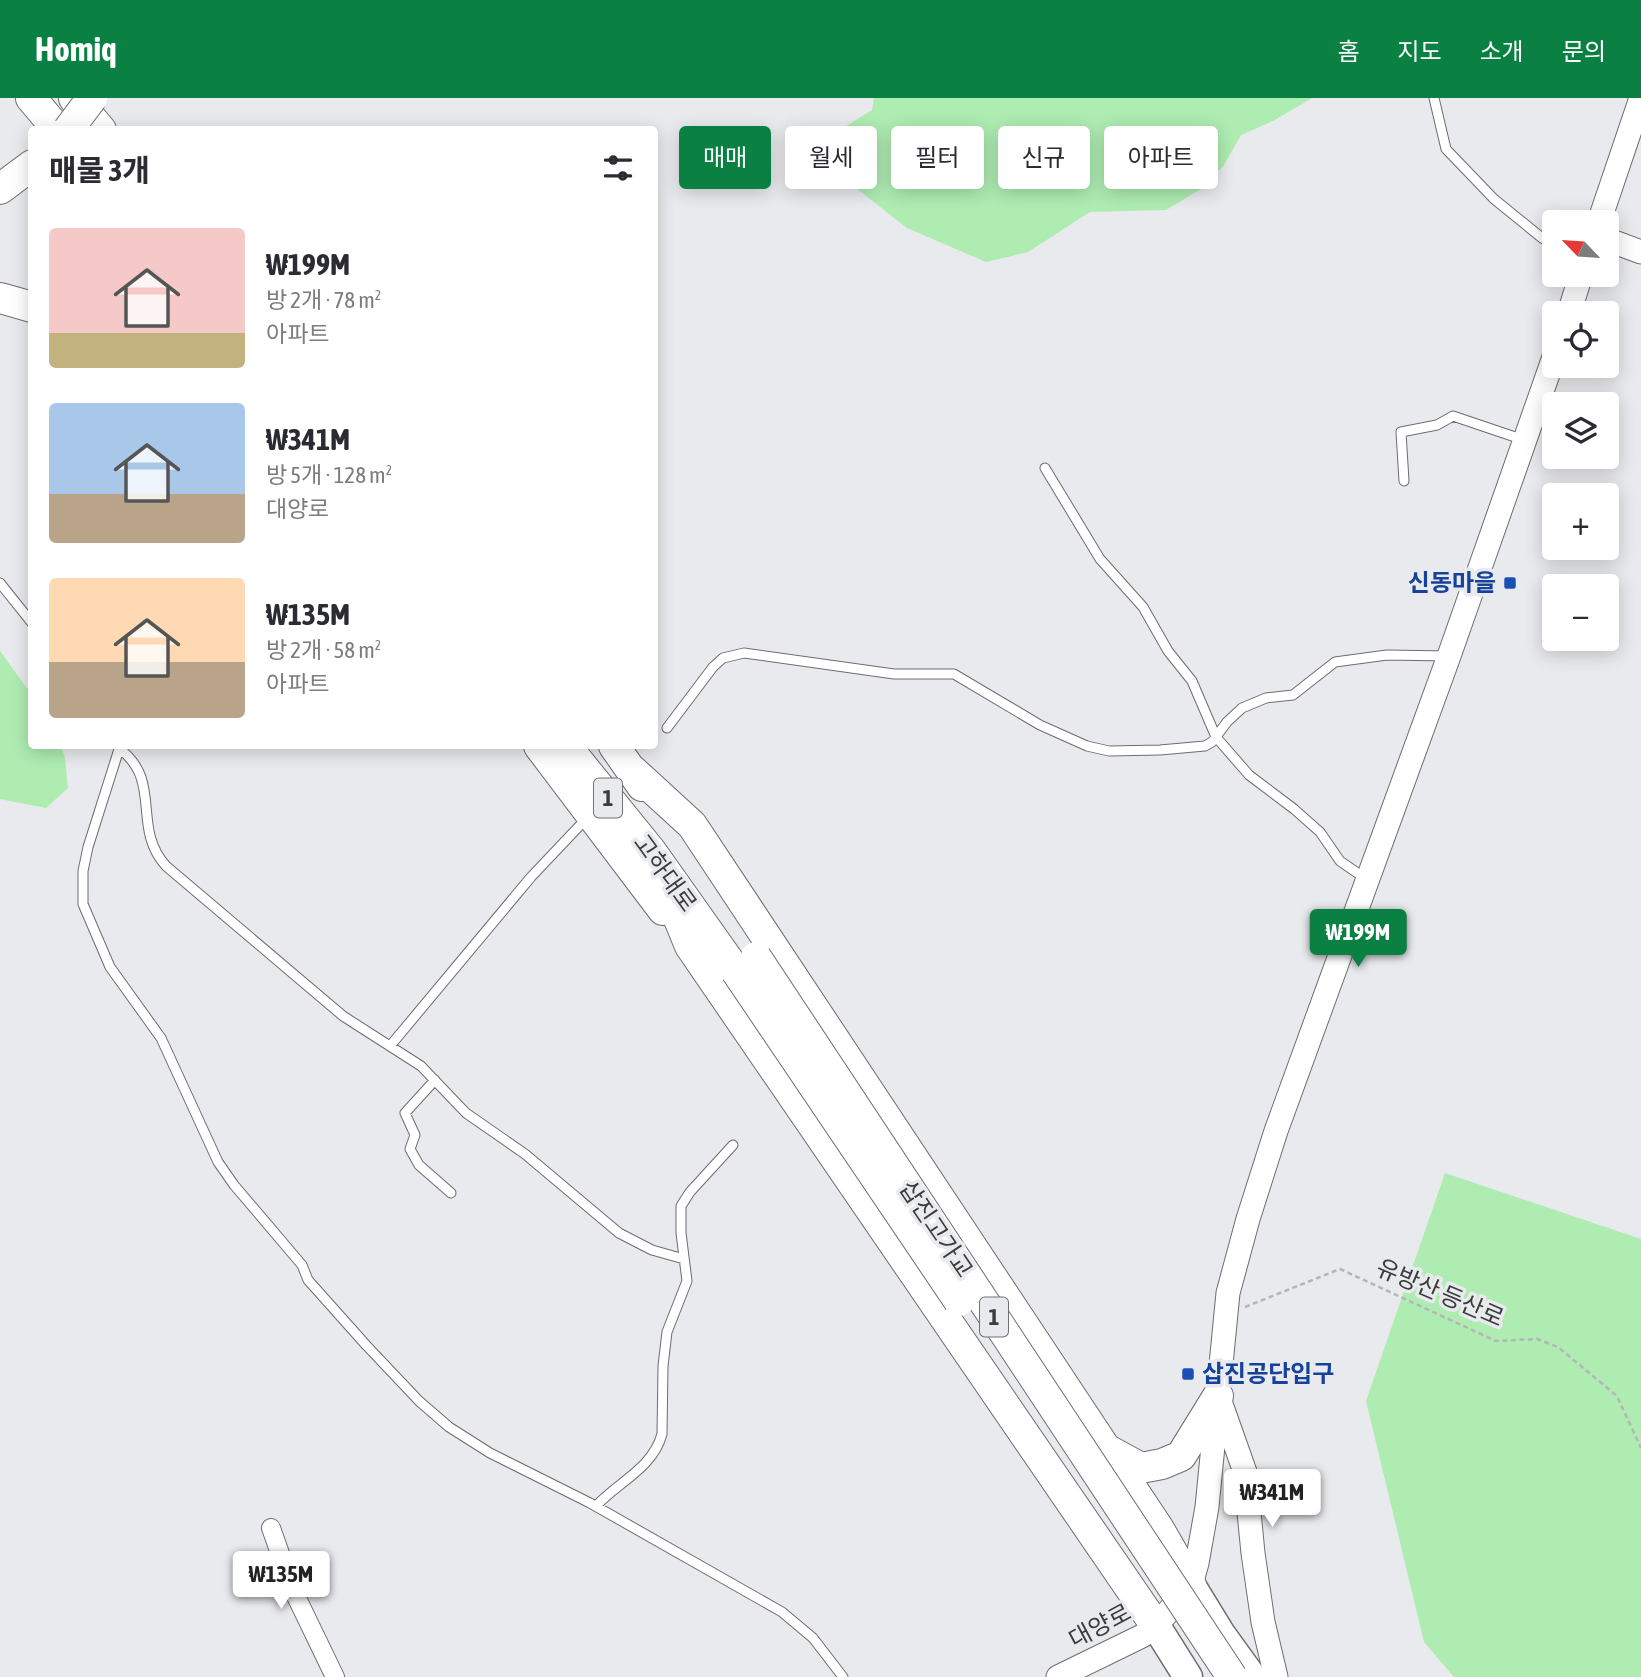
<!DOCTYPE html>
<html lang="ko">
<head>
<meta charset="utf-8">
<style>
	:root { --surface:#fff; --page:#f2f2f3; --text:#2b2b33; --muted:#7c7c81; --accent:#0b8043 }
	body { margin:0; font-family:"Asap Condensed","Noto Sans KR",sans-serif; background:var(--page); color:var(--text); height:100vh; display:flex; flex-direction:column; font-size:26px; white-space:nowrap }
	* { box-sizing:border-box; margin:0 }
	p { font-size:23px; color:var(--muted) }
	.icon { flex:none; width:38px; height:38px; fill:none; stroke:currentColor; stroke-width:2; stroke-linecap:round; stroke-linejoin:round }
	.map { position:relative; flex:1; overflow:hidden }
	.sheet { position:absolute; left:28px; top:28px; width:630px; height:623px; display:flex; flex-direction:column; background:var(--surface); border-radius:7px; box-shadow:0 4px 18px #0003 }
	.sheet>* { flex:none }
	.guide { position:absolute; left:679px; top:28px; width:665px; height:63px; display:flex; gap:14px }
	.needle { width:46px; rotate:295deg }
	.tools { position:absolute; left:1542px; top:112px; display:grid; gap:14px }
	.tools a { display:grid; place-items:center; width:77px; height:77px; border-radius:7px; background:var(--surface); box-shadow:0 4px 18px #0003; font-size:35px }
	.price { position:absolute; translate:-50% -60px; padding:0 16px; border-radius:7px; background:#fff; color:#222; font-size:23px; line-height:46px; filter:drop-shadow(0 2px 4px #0008) }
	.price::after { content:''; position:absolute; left:50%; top:42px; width:21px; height:16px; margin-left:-10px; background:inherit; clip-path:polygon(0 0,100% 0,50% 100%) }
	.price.on { background:var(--accent); color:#fff }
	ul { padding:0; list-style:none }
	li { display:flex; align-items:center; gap:21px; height:175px; padding:0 21px }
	li span { display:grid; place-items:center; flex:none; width:196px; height:140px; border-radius:7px; color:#555 }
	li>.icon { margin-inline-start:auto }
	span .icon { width:84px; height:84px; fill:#fffc; stroke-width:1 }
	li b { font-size:30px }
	h2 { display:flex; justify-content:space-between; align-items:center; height:84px; padding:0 21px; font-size:30px }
	.chip { padding:0 24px; border-radius:7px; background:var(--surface); box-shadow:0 4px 18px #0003; font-size:24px; line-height:63px }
	.chip.on { background:var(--accent); color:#fff }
	header { display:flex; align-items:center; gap:42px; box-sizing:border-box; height:98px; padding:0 35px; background:var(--accent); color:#fff }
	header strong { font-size:33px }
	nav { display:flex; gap:38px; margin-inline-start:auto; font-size:24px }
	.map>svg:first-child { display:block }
	.green { fill:#aeecb2 }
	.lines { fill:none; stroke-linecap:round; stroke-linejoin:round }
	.service-casing { stroke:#6d6d70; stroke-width:11 }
	.minor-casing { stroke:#6d6d70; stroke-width:20 }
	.tertiary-casing { stroke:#6d6d70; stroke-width:25 }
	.primary-casing { stroke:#6d6d70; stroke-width:31 }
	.trunk-casing { stroke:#6d6d70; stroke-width:32 }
	.path { stroke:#b4b5b7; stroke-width:2.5; stroke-dasharray:5 3.5; stroke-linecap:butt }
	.service { stroke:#fff; stroke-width:9 }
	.minor { stroke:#fff; stroke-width:18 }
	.tertiary { stroke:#fff; stroke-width:23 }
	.primary { stroke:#fff; stroke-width:28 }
	.trunk { stroke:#fff; stroke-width:30 }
	.trunk-bridge-casing { stroke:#6d6d70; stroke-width:32; stroke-linecap:butt }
	.trunk-bridge { stroke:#fff; stroke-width:30 }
	.transit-dot { fill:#1a4fb4; stroke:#e9eaed; stroke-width:2.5 }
	.labels { text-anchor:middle; stroke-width:7; stroke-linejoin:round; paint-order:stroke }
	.shield { fill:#e9eaed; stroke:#707072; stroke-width:2 }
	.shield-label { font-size:23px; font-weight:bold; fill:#3c3c3d }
	.transit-label { font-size:24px; font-weight:bold; fill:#164399; stroke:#e9eaed; text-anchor:end }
	.street-label { font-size:24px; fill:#3c3c3d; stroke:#e9eaed }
</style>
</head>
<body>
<header>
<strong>Homiq</strong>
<nav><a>홈</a><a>지도</a><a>소개</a><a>문의</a></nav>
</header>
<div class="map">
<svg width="1641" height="1579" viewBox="0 0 1641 1579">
	<rect width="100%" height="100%" fill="#e9eaed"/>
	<path class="green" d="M874 0H1312L1273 23 1241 37 1224 67 1201 91 1166 112 1090 114 1028 154 986 164 907 130 833 72 840 32 872 12Z
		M0 553 31 596 32 648H60L65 659 68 690 46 710 0 701Z
		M1445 1075 1641 1141V1579H1454L1424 1544 1366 1303Z"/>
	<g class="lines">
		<g class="service-casing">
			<path id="service" d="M1434 0 1446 51 1494 101 1542 140 1554 146
				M1045 370 1100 461 1143 509 1168 553 1192 583 1216 639 1249 677 1294 711 1320 734 1340 763 1366 781
				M1404 383 1401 334 1437 327 1453 318 1524 342
				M0 485 32 525
				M667 630 713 569 723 560 744 555 894 576H954L1040 627 1087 648 1109 653 1160 652 1205 648 1212 644 1227 624 1242 610 1266 600 1293 597 1335 564 1387 557 1448 558
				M120 648 88 749 83 773V806L110 869 161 940 218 1064 234 1087 302 1167 308 1182 366 1247 419 1303 449 1329 490 1355 590 1405 782 1514 813 1540 843 1579
				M120 651C163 684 131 729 166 768L343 918 421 968 466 1015 525 1056 619 1135 652 1152 684 1161
				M390 948 531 779 585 722
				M435 982 405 1015 415 1037 410 1051 419 1067 451 1095
				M596 1408C618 1384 653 1370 662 1336L663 1268 667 1234 687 1183 681 1135V1108L690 1094 733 1047"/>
		</g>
		<g class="minor-casing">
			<path id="minor" d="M271 1430 293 1492 335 1579"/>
		</g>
		<g class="tertiary-casing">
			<path id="tertiary" d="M1599 124 1641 0
				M1606 141 1641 154
				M1569 215 1581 177
				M1221 1306 1245 1374 1253 1455 1263 1524 1276 1579
				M1058 1579 1142 1538 1156 1528 1191 1487 1197 1465 1207 1409 1228 1195 1248 1121 1276 1033 1449 558 1554 259"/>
		</g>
		<g class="primary-casing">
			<path id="primary" d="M1191 1487 1221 1536 1252 1579
				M1156 1528 1188 1579"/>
		</g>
		<g class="trunk-casing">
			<path id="trunk" d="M31 0 58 32
				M74 0 101 32
				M0 91 32 67
				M0 200 32 209
				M539 648 663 812
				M566 648 651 753 736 873
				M614 648 642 688
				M632 672 692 727 1159 1431 1191 1487
				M651 753 690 848 1156 1528
				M1108 1352 1141 1370 1162 1366 1181 1358 1218 1298"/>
		</g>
		<path class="path" d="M1245 1209 1340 1171 1496 1243 1537 1241 1558 1249 1617 1298 1641 1350"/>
		<use href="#service" class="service"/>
		<use href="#minor" class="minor"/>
		<use href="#tertiary" class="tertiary"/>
		<use href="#primary" class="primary"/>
		<use href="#trunk" class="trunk"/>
		<g class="trunk-bridge-casing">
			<path id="trunk-bridge" d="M68 32 92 0
				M756 859 1232 1579
				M736 873 959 1203"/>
		</g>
		<use href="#trunk-bridge" class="trunk-bridge"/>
	</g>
	<g class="transit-dot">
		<rect x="1503" y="478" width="14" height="14" rx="3.5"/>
		<rect x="1181" y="1269" width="14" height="14" rx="3.5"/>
	</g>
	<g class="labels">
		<g class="shield">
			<rect x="594" y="680.5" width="28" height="39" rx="5"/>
			<rect x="980" y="1199.5" width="28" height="39" rx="5"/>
		</g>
		<g class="shield-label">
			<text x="608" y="708">1</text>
			<text x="994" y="1227">1</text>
		</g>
		<g class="transit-label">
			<text x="1496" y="493">신동마을</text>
			<text x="1202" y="1284" text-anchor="start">삽진공단입구</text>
		</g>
		<g class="street-label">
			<text transform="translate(665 775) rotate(54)" y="8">고하대로</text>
			<text transform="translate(936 1131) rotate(56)" y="8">삽진고가교</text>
			<text transform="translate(1440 1195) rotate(23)" y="8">유방산 등산로</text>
			<text transform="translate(1100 1528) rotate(-28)" y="8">대양로</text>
		</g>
	</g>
</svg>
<div class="tools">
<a><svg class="needle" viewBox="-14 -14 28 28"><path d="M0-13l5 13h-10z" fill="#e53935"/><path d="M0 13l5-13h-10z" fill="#7c7c81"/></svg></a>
<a><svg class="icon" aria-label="locate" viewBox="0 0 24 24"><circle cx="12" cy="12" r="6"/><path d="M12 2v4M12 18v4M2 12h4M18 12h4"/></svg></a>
<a><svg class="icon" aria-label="layers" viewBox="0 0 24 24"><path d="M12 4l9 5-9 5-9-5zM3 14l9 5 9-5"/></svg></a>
<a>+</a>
<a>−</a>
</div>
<b class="price on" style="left:1358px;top:871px">₩199M</b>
<b class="price" style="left:1272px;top:1431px">₩341M</b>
<b class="price" style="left:281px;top:1513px">₩135M</b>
<div class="guide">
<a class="chip on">매매</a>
<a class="chip">월세</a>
<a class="chip">필터</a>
<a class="chip">신규</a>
<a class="chip">아파트</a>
</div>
<section class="sheet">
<h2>매물 3개<svg class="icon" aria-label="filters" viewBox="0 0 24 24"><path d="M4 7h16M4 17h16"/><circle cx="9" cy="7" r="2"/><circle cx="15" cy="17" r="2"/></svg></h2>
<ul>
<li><span style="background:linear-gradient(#f6c9c9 75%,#c2b280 0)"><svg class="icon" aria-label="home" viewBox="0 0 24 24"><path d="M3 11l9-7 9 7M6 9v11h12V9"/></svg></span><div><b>₩199M</b><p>방 2개 · 78 m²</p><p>아파트</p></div></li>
<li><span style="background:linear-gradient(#a9c7e8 65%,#b9a48a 0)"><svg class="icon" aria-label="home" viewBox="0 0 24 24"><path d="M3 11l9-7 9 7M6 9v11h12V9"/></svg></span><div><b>₩341M</b><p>방 5개 · 128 m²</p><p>대양로</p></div></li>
<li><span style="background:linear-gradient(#ffd9b3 60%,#b9a48a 0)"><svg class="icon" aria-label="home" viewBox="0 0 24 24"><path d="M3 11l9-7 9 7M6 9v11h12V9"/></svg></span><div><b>₩135M</b><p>방 2개 · 58 m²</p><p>아파트</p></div></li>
</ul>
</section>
</div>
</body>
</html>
